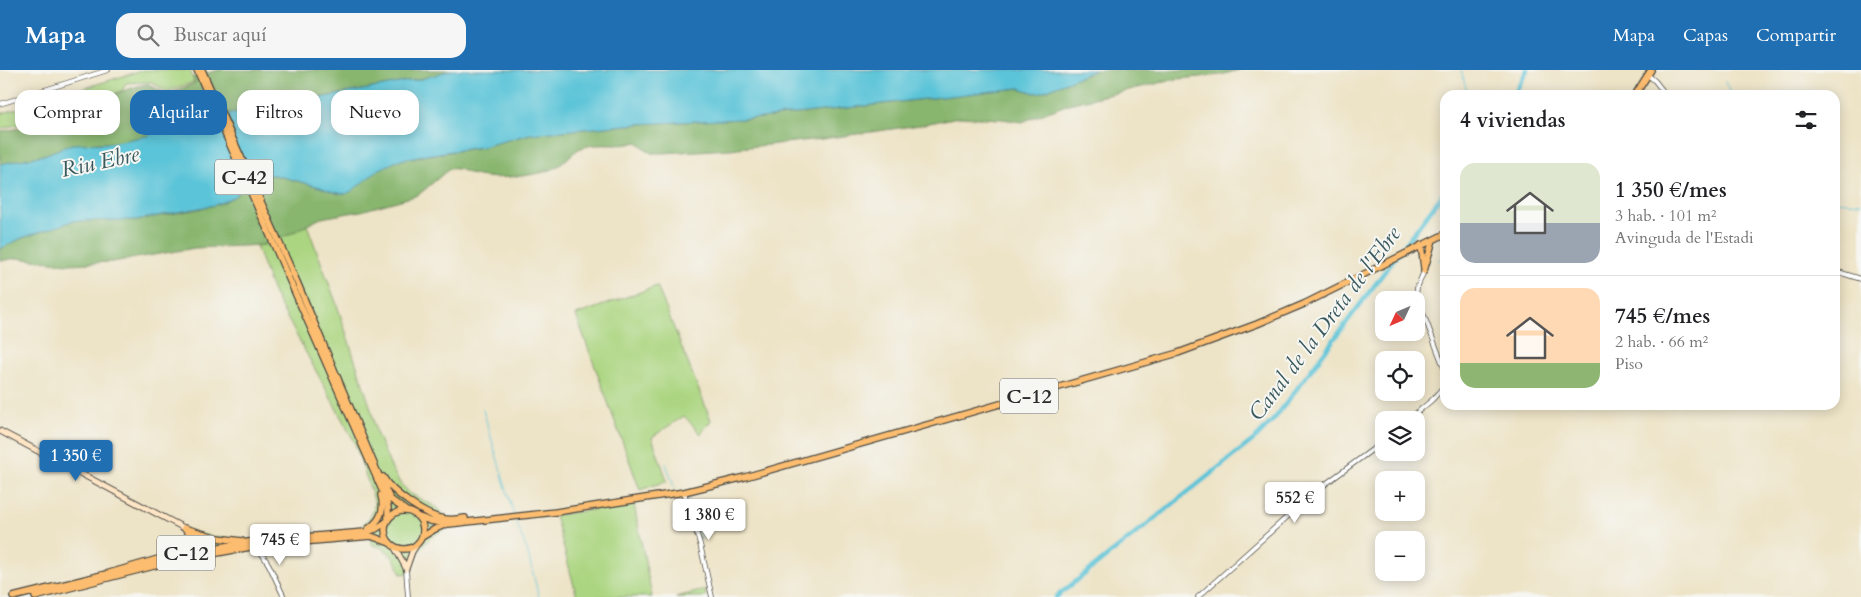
<!DOCTYPE html>
<html lang="es">
<head>
<meta charset="utf-8">
<style>
	:root { --surface:#fff; --page:#f6f6f6; --text:#202124; --muted:#757577; --line:#e0e0e0; --accent:#1f6fb2 }
	body { margin:0; font-family:Cardo,serif; background:var(--page); color:var(--text); height:100vh; display:flex; flex-direction:column; font-size:19px; white-space:nowrap }
	* { box-sizing:border-box; margin:0 }
	p { font-size:16px; color:var(--muted) }
	.icon { flex:none; width:28px; height:28px; fill:none; stroke:currentColor; stroke-width:2; stroke-linecap:round; stroke-linejoin:round }
	.map { position:relative; flex:1; overflow:hidden }
	.sheet { position:absolute; left:1440px; top:20px; width:400px; height:320px; display:flex; flex-direction:column; background:var(--surface); border-radius:15px; box-shadow:0 2px 12px #0003 }
	.sheet>* { flex:none }
	.guide { position:absolute; left:15px; top:20px; width:475px; height:45px; display:flex; gap:10px }
	.needle { width:32px; rotate:226deg }
	.tools { position:absolute; left:1375px; top:221px; display:grid; gap:10px }
	.tools a { display:grid; place-items:center; width:50px; height:50px; border-radius:10px; background:var(--surface); box-shadow:0 2px 12px #0003; font-size:25px }
	.price { position:absolute; translate:-50% -42px; padding:0 11px; border-radius:5px; background:#fff; color:#222; font-size:16px; line-height:32px; filter:drop-shadow(0 1px 2px #0008) }
	.price::after { content:''; position:absolute; left:50%; top:30px; width:15px; height:11px; margin-left:-8px; background:inherit; clip-path:polygon(0 0,100% 0,50% 100%) }
	.price.on { background:var(--accent); color:#fff }
	ul { padding:0; list-style:none }
	li { display:flex; align-items:center; gap:15px; height:125px; padding:0 20px }
	li+li { border-top:1px solid var(--line) }
	li span { display:grid; place-items:center; flex:none; width:140px; height:100px; border-radius:15px; color:#555 }
	li>.icon { margin-inline-start:auto }
	span .icon { width:60px; height:60px; fill:#fffc; stroke-width:1 }
	li b { font-size:21px }
	h2 { display:flex; justify-content:space-between; align-items:center; height:60px; padding:0 20px; font-size:21px }
	.chip { padding:0 18px; border-radius:15px; background:var(--surface); box-shadow:0 2px 12px #0003; font-size:18px; line-height:45px }
	.chip.on { background:var(--accent); color:#fff }
	header { display:flex; align-items:center; gap:30px; box-sizing:border-box; height:70px; padding:0 25px; background:var(--accent); color:#fff }
	header strong { font-size:24px }
	nav { display:flex; gap:28px; margin-inline-start:auto; font-size:18px }
	.search { width:350px; height:45px; background:var(--page); display:flex; align-items:center; gap:12px; box-sizing:border-box; padding:0 18px; border-radius:15px; color:var(--muted); font-size:19px }
	.map>svg:first-child { display:block }
	.green { fill:#abd580; stroke:#6b8056 }
	.forest { fill:#88b66e; stroke:#5a704c }
	.water { fill:#5bc4d8; stroke:#437882 }
	.lines { fill:none; stroke-linecap:round; stroke-linejoin:round }
	.stream { stroke:#5bc4d8; stroke-width:1 }
	.canal { stroke:#5bc4d8; stroke-width:4.5 }
	.street-casing { stroke:#484742; stroke-width:5.5 }
	.secondary-casing { stroke:#484742; stroke-width:7 }
	.primary-casing { stroke:#484742; stroke-width:8 }
	.street { stroke:#fff; stroke-width:4 }
	.secondary { stroke:#fee5c5; stroke-width:5 }
	.primary { stroke:#fcbd6f; stroke-width:5.5 }
	.labels { text-anchor:middle; stroke-width:4; stroke-linejoin:round; paint-order:stroke }
	.shield { fill:#f6f6f2; stroke:#686867; stroke-width:1 }
	.shield-label { font-size:20px; font-weight:bold; fill:#2b2b2b }
	.water-label { font-size:22px; font-style:italic; fill:#39595f; stroke:#f6f6f2 }
</style>
</head>
<body>
<header>
<strong>Mapa</strong>
<div class="search"><svg class="icon" aria-label="search" viewBox="0 0 24 24"><circle cx="10" cy="10" r="6"/><path d="M15 15l6 6"/></svg>Buscar aquí</div>
<nav><a>Mapa</a><a>Capas</a><a>Compartir</a></nav>
</header>
<div class="map">
<svg width="1861" height="527" viewBox="0 0 1861 527">
	<rect width="100%" height="100%" fill="#f6f6f2"/>
	<filter id="ink" filterUnits="userSpaceOnUse"><feTurbulence type="fractalNoise" baseFrequency=".02" numOctaves="2"/><feDisplacementMap in="SourceGraphic" scale="10" xChannelSelector="R" yChannelSelector="G"/><feConvolveMatrix kernelMatrix="1 2 1 2 8 2 1 2 1" color-interpolation-filters="sRGB"/></filter>
	<filter id="wash" filterUnits="userSpaceOnUse"><feTurbulence type="fractalNoise" baseFrequency=".0096" numOctaves="4" result="noise"/><feDisplacementMap in="SourceGraphic" scale="20" xChannelSelector="R" yChannelSelector="G"/><feGaussianBlur stdDeviation="1.12" result="paint"/><feColorMatrix in="noise" values="0 0 0 0 0 0 0 0 0 0 0 0 0 0 0 0 0 1.4 0 .05"/><feComposite in="paint" operator="in"/></filter>
	<g filter="url(#wash)">
		<rect width="100%" height="100%" fill="#ede3c6"/>
		<path class="green" d="M143 0H190L194 12 166 22 152 12 126 13 123 20 96 32 78 47 72 45 66 49 25 53 0 59V44Z
			M307 155 337 235 371 339 376 362 391 397 400 413 411 424 434 436 445 445 449 458C429 465 414 481 411 503L401 504C396 489 389 479 373 475L363 454C371 447 375 441 374 430L354 371 273 222 256 176 268 174Z
			M657 216 711 350 701 364 684 346 652 367 667 411 640 420 576 245Z
			M634 434 652 527H577L555 445Z
			M195 463 239 472 193 480 199 471Z
			M705 520 706 527H676Z"/>
		<path class="forest" d="M219 0H451L421 9 244 42 191 47 175 43 170 44 166 48 162 58 147 66 111 73 72 74 44 85 0 94V62L3 61 77 49C84 46 88 42 93 37 106 27 133 16 148 14L167 25 195 13 193 7Z
			M1096 0H1239L1221 5 1177 9 1094 28 1069 34 1022 52 1002 49 958 47 920 55 822 69 730 79 663 83H651L637 72C619 78 602 72 584 77 573 80 567 91 557 97 544 104 523 106 508 107 498 108 488 108 478 106 467 104 461 97 449 99L422 122 415 126 361 141 321 148 290 164 264 175 195 178 112 192 68 194 17 188 0 191V179L22 168 73 151 136 150 194 140 222 133 235 126 248 109 261 105H275L320 117 339 124 362 112 383 96 404 89 482 77 530 64 638 54 762 48 1019 18 1035 23 1042 22Z"/>
		<path class="water" d="M451 0H1096L1042 22 1035 23 1019 18 762 48 638 54 530 64 482 77 418 86 397 91 378 100 352 121 346 124 333 122 320 117 275 105H261L248 109 235 126 215 135 136 150 73 151 22 168 0 179V94L44 85 72 74 111 73 147 66 162 58 166 48 170 44 175 43 191 47 244 42 421 9Z
			M76 28 82 30 81 36H70L64 42 60 40 61 34 71 32Z"/>
		<g class="lines">
			<path class="stream" d="M1461 0 1468 25
				M1725 12 1731 25
				M1835 131 1861 133
				M1439 190 1443 188
				M483 340 514 445
				M666 394 675 419
				M677 427 681 426
				M688 428 701 470
				M515 449 527 480 539 527"/>
			<path class="canal" d="M1514 25 1527 0
				M1056 527 1257 367 1275 348 1445 121"/>
		</g>
	</g>
	<g filter="url(#ink)">
		<g class="lines">
			<g class="street-casing">
				<path id="street" d="M1648 5 1655 11 1666 25
					M0 34 108 0
					M1424 201 1417 218 1416 225 1445 300
					M1835 201 1861 209
					M1408 350 1432 330 1445 315
					M684 422 700 474 712 527
					M257 476 269 495 284 527
					M406 499 408 527
					M1198 527 1316 421 1384 371"/>
			</g>
			<g class="secondary-casing">
				<path id="secondary" d="M0 361 184 458
					M394 476 406 498
					M406 499 412 482 417 474"/>
			</g>
			<g class="primary-casing">
				<path id="primary" d="M197 0 385 427 388 437V448
					M202 0 297 212 380 408 390 429 405 440
					M1635 25 1651 0
					M1421 175 1424 198
					M1424 201 1433 170
					M383 407C392 423 427 447 445 449 451 450 459 449 465 448
					M385 460a19 19 0 1 1 38 0a19 19 0 1 1-38 0Z
					M419 447 430 451 449 454 556 442 684 422 745 407 1178 283 1257 254 1304 234 1445 164
					M184 458 218 468 242 471
					M368 459C381 450 385 440 381 425
					M422 467 435 459 447 454
					M185 480 192 478 196 474 195 467 187 461
					M13 527 106 504 165 487 254 471 365 462 376 459 386 452
					M35 527 173 491 256 476 371 466 390 473"/>
			</g>
			<use href="#street" class="street"/>
			<use href="#secondary" class="secondary"/>
			<use href="#primary" class="primary"/>
		</g>
	</g>
	<g class="labels">
		<g class="shield">
			<rect x="215" y="89.5" width="58" height="35" rx="4"/>
			<rect x="1000" y="308.5" width="58" height="35" rx="4"/>
			<rect x="157" y="465.5" width="58" height="35" rx="4"/>
		</g>
		<g class="shield-label">
			<text x="244" y="114">C-42</text>
			<text x="1029" y="333">C-12</text>
			<text x="186" y="490">C-12</text>
		</g>
		<g class="water-label">
			<text transform="translate(100 91) rotate(-12)" y="8">Riu Ebre</text>
			<text transform="translate(1324 253) rotate(-53)" y="8">Canal de la Dreta de l'Ebre</text>
		</g>
	</g>
</svg>
<div class="tools">
<a><svg class="needle" viewBox="-14 -14 28 28"><path d="M0-13l5 13h-10z" fill="#e53935"/><path d="M0 13l5-13h-10z" fill="#757577"/></svg></a>
<a><svg class="icon" aria-label="locate" viewBox="0 0 24 24"><circle cx="12" cy="12" r="6"/><path d="M12 2v4M12 18v4M2 12h4M18 12h4"/></svg></a>
<a><svg class="icon" aria-label="layers" viewBox="0 0 24 24"><path d="M12 4l9 5-9 5-9-5zM3 14l9 5 9-5"/></svg></a>
<a>+</a>
<a>−</a>
</div>
<b class="price on" style="left:76px;top:412px">1 350 €</b>
<b class="price" style="left:1295px;top:454px">552 €</b>
<b class="price" style="left:709px;top:471px">1 380 €</b>
<b class="price" style="left:280px;top:496px">745 €</b>
<div class="guide">
<a class="chip">Comprar</a>
<a class="chip on">Alquilar</a>
<a class="chip">Filtros</a>
<a class="chip">Nuevo</a>
</div>
<section class="sheet">
<h2>4 viviendas<svg class="icon" aria-label="filters" viewBox="0 0 24 24"><path d="M4 7h16M4 17h16"/><circle cx="9" cy="7" r="2"/><circle cx="15" cy="17" r="2"/></svg></h2>
<ul>
<li><span style="background:linear-gradient(#dfe7d0 60%,#9aa5b1 0)"><svg class="icon" aria-label="home" viewBox="0 0 24 24"><path d="M3 11l9-7 9 7M6 9v11h12V9"/></svg></span><div><b>1 350 €/mes</b><p>3 hab. · 101 m²</p><p>Avinguda de l'Estadi</p></div></li>
<li><span style="background:linear-gradient(#ffd9b3 75%,#8fb573 0)"><svg class="icon" aria-label="home" viewBox="0 0 24 24"><path d="M3 11l9-7 9 7M6 9v11h12V9"/></svg></span><div><b>745 €/mes</b><p>2 hab. · 66 m²</p><p>Piso</p></div></li>
</ul>
</section>
</div>
</body>
</html>
